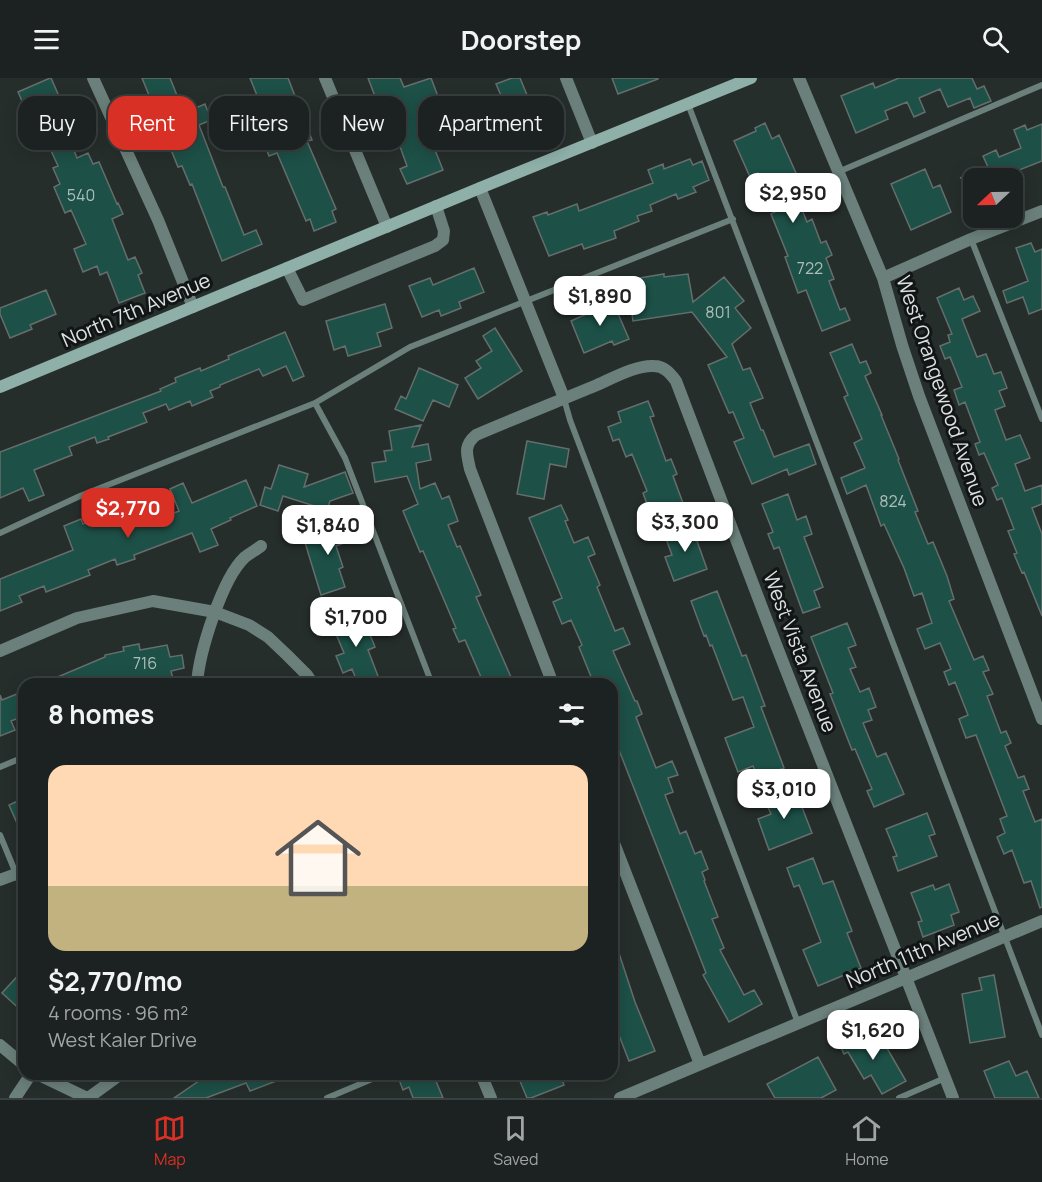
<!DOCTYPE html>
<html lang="en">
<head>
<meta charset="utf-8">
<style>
	:root { --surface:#1c2221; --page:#292f2e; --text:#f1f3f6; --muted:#a0a4a5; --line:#3a3f3f; --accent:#d93025 }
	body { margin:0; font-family:Manrope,sans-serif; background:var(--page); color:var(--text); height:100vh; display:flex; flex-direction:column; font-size:22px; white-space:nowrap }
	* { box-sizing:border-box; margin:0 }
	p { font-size:20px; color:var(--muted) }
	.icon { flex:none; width:33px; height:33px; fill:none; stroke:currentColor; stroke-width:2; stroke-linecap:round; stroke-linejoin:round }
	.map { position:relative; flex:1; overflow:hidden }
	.drawer { position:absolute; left:18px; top:600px; width:600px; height:402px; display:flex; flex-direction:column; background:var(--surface); border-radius:18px; box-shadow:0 3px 15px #0003,0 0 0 2px var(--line) }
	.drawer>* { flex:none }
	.top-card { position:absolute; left:18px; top:18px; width:600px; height:54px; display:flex; gap:12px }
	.needle { width:39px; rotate:248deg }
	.tools { position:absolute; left:963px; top:90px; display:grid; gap:12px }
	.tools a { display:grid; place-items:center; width:60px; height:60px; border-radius:12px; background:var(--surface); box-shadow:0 3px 15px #0003,0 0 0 2px var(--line); font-size:30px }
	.price { position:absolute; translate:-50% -51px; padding:0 14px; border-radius:12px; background:#fff; color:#222; font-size:20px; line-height:39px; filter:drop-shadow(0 2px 3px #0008) }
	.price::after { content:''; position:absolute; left:50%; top:36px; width:18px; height:14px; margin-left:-9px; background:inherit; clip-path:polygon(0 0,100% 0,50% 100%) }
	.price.on { background:var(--accent); color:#fff }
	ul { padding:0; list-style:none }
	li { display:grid; align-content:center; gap:12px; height:318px; padding:0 30px }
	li+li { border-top:2px solid var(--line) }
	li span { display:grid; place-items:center; height:186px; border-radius:18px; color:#555 }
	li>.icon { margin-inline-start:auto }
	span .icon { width:108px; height:108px; fill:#fffc; stroke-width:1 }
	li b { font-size:26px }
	h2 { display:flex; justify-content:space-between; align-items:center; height:72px; padding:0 30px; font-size:26px }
	.tag { padding:0 21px; border-radius:18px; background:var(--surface); box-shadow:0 3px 15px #0003,0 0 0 2px var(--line); font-size:21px; line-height:54px }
	.tag.on { background:var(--accent); color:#fff }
	header { display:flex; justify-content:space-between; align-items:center; height:78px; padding:0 30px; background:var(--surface); font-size:27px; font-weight:700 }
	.tabs { display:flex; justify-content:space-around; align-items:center; height:84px; border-top:2px solid var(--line); background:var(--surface); font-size:16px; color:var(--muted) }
	.tabs a { display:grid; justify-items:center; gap:3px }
	.tabs .on { color:var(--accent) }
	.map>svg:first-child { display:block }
	.building { fill:#1d5047; stroke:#656e6c; stroke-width:1.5 }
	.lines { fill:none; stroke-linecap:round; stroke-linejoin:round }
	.lane { stroke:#6b807b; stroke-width:6 }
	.street { stroke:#6b807b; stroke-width:12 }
	.secondary { stroke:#8eb0a8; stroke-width:12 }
	.labels { text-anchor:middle; stroke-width:6; stroke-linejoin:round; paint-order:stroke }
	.number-label { font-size:16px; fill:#adbeba }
	.street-label { font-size:20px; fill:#dde2e1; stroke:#121515 }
</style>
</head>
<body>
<header><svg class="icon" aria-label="menu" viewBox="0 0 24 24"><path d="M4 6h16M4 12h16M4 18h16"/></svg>Doorstep<svg class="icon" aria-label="search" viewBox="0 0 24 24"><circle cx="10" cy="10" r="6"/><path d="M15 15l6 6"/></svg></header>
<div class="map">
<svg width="1042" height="1020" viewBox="0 0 1042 1020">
	<rect width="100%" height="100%" fill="#262e2c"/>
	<path class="building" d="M50 0H51L73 50 66 52 77 80 88 75 93 86 99 84 117 126 118 125 123 136 112 141 128 182 135 179 142 195 138 197 145 215 119 225 107 194 100 197 97 188 83 194 74 171 86 166 71 132 65 135 54 109 60 106 53 90 58 88 48 66 42 69 18 14Z
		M142 0H170L184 35 205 26 211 42 199 47 223 109H225L244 157 256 152 262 166 222 183 192 106 190 107 182 88 178 89Z
		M250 0H288L312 62 307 63 336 131 332 133 336 144 314 153 310 141 306 143 277 75 269 78 251 29 260 25Z
		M368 0H400L404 9 431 0 439 21 423 27 438 65 433 67 443 92 407 106 400 91 407 88 393 49 397 48 384 17 376 21Z
		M512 0H520L536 39 532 41 538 55 503 69 496 53 507 49 499 30 505 27 496 6Z
		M612 0H658V1L618 16Z
		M899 0H972L977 11 984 8 991 23 974 30 970 20 948 29 940 11 919 20 925 34 914 39 907 24 885 33 888 41 856 55 841 18 873 5 875 10Z
		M765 45 772 61 779 57 800 104 792 107 807 144 812 141 821 165 826 163 832 177 826 180 834 201 829 203 840 232 845 230 850 242 822 253 806 212 798 215 785 179 788 178 771 136 775 134 758 95 750 99 734 63 756 53 755 50Z
		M1042 46V83L1014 94 1017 100H960L988 89 983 78 996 72 999 79 1021 70 1014 52 1025 47 1027 52Z
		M690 81 693 87 702 83 709 102 693 109 696 114 678 121 676 116 650 127 652 133 637 138 639 143 614 153 616 160 584 171 582 166 549 178 533 139 547 134 548 137 577 126 579 133 653 105 648 92 663 86 664 91Z
		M925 91 933 110 940 107 951 134 911 152 891 106Z
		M1031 165 1035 174 1042 171V231L1029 236 1023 219 1007 225 1003 213 1028 203 1016 170Z
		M474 190 484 214 459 224 461 230 441 238 439 232 422 239 409 208 430 200 433 207Z
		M664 196V199L688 196 693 224 724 199 744 223 735 230 751 250 732 266 743 292 750 290 763 320 750 325 761 352H763L774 379 809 366 816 386 789 397 787 391 752 406 734 364 744 360 733 334 729 335 708 287 727 279 692 234 633 243 627 202Z
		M959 210 964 222 973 218 980 233 962 241 977 279 986 276 994 296 1001 294 1007 310 999 313 1005 328 995 332 1006 362 1020 357 1030 380 1015 386 1025 413 1042 407V426L1032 430 1042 456V538L1024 494 1022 495 1014 476 1017 475 1008 453 1014 451 1002 420 997 422 992 410 998 407 984 375 979 377 975 366 980 364 965 324 959 327 954 312 962 309 950 279 945 281 940 268 950 264 948 257 952 256 937 220Z
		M46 212 56 236 30 247 32 251 10 260 0 236V230Z
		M610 217 629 261 614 267 612 263 584 275 571 243 602 229 599 221Z
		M385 226 392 250 377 255 381 268 348 278 345 268 334 272 326 243Z
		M495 250 522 293 478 321 465 300 481 290 476 283 492 273 483 258Z
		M285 254 304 298 293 303 286 288 263 298 259 291 220 307V309L210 313 213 319 192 328 190 323 169 332 166 326 143 335 147 344 108 359 109 361 97 365 95 359 69 369 72 377 34 392 44 417 29 423 23 410 0 420V374L161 313 160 311 176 304 175 300 200 290 201 293 229 281 228 278Z
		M852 266 860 285 866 283 871 295 865 298 882 337H881L899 381 898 382 918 433 915 434 928 466 933 464 947 498 954 521 949 523 974 582 983 578 989 592 983 594 993 616 987 618 1001 655 1006 653 1011 665 1005 668 1018 700 1024 698 1029 711 1023 713 1035 744 1042 741V829L1040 830 1031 803 1024 805 1012 772 1004 776 997 759 1005 755 1000 741 1007 738 976 657 966 660 959 641 968 637 955 604 949 607 944 594 951 591 940 565 925 571 917 551 932 545 922 515 914 518 904 490 884 446 881 448 866 407 847 416 841 400 865 390 854 365 862 361 844 319 848 317 830 275Z
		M419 290 458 307 449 329 433 322 423 343 395 331 401 318 406 321Z
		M648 323 654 338 650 339 666 383 671 381 677 396 673 398 683 425 651 437 643 415 647 413 632 376 626 379 619 361 613 363 608 349 621 344 618 334Z
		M421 347 412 369 428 366 431 382 416 385 420 411 435 405 442 421 449 418 458 443 448 447 457 469 460 468 481 517 476 519 514 606H484L465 562 459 564 453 551 456 550 423 473 420 474 403 433 418 426 407 398 375 404 372 385 386 383 384 373 392 372 389 353Z
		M527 363 569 371 566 389 550 386 544 421 517 416Z
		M279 387 308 396 304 409 345 394 353 415 330 423 327 432 283 418 278 433 260 427 265 409 271 411Z
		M246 402 257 428 230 440 231 442 211 451 218 467 200 474 192 455 134 477 135 481 117 487 115 481 88 492 90 497 46 514 44 508 19 518 22 524 0 533V501L73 472 64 448 81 441 83 446 131 429 136 441 145 438 148 445 179 433 170 411 183 405 192 425Z
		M788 416 797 442 806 438 812 456 804 459 823 509 814 513 820 529 803 535 779 469 774 471 768 456 773 454 762 426Z
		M561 427 568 442 565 443 574 465 588 459 595 476 588 479 600 507 597 509 615 553 623 550 630 566 613 573 635 623H637L642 636 636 639 656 690 672 683 678 697 668 700 673 714 665 717 680 756 686 753 695 776 701 773 708 791 702 794 705 802 704 803 718 839 712 841 724 870 720 872 744 917 754 912 762 926 729 944 703 897 706 895 612 654V606H594L579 569 582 567 571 542 562 546 553 524 562 520 529 440Z
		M346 444 352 462 336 468 343 489 339 491 345 509 321 517 303 458Z
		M696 446 701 462 697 463 707 491 674 503 665 479 672 477 665 458Z
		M717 513 742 578 746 577 765 628 761 629 784 690 758 700 753 688 738 694 725 660 754 649 743 619 733 622 712 567 710 568 706 557 704 558 691 523Z
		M360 532 375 569 368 572 381 606H358L352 591 343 595 336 578 344 575 331 544Z
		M847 545 856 567 848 570 856 589 850 591 860 614 869 610 876 629 868 632 872 642 863 645 877 679 886 675 904 716 874 729 867 713 872 711 855 671 852 672 830 616 833 615 811 559Z
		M139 566 140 572 167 567 170 579 182 577 184 590 171 593 173 601 147 606H41L105 579V577L124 573 123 569Z
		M24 613V638L11 643 15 652 0 658V617L2 622Z
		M795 711 812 755 769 772 758 741 771 736 765 723Z
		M24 720V761L9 727Z
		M927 735 935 756 929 758 937 778 898 793 893 779 897 778 886 751Z
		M813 780 823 806 833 803 852 853 847 855 861 890 818 908 803 872 821 864 799 807 794 809 787 790Z
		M949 806 959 834 951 837 954 847 923 859 918 844 922 843 911 815 933 807 935 812Z
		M614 860 635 924 655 973 629 983 615 947 612 948V861Z
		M24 891V935L2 915Z
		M994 897 1005 959 970 965 962 916 982 912 979 900Z
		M854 951 862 969 880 958 906 1003 882 1016 871 997 864 1001 848 974 844 976 836 959Z
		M818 979 836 1012 821 1020H775L767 1006Z
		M1009 983 1016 998 1027 993 1039 1020H995L984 993Z
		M209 996H292V997L250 1013 246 1005 206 1020H174Z
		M406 996H433L443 1020H413L409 1009 403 1012 398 999Z
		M517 996H560L564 1007 531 1020H527Z"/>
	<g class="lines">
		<path class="lane" d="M688 26 1042 957
			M838 94 1042 7
			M971 161 1042 341
			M564 321 570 342 798 945
			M315 325 345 380 432 606
			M0 455 80 418 315 325 410 269 733 141
			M0 689 24 679
			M0 757 24 815
			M327 1020 384 996
			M899 1020 945 1000"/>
		<path class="street" d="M93 0 158 142 193 229
			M325 0 387 149
			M566 0 592 65
			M799 0 883 200 902 267 919 318 1042 641
			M480 110 564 320
			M287 190 303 222 435 168 443 162 444 153 436 128
			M883 200 971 161 1042 133
			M0 573 77 540 153 523 215 534 249 547 268 559 287 577 307 597 313 606
			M197 606C199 575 222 500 245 479 250 475 256 472 261 468
			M553 606 470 391C467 376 463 368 476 357 516 340 556 324 597 307 613 300 636 287 654 288 664 288 670 295 676 303L775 564 953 1020
			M612 760 700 986
			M0 802 24 793
			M0 967 24 987
			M37 996 87 1020
			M481 996 491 1020
			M15 1020 31 996
			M88 1020 121 996
			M620 1020 1042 843"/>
		<path class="secondary" d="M0 309 480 110 751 0"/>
	</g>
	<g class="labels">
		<g class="number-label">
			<text x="81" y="123">540</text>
			<text x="810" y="196">722</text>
			<text x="718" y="240">801</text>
			<text x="893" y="429">824</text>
			<text x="145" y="591">716</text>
		</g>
		<g class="street-label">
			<text transform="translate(136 232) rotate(-23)" y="7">North 7th Avenue</text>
			<text transform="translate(942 313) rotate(71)" y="7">West Orangewood Avenue</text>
			<text transform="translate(800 574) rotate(69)" y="7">West Vista Avenue</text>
			<text transform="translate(923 872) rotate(-23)" y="7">North 11th Avenue</text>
		</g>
	</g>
</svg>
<div class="tools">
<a><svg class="needle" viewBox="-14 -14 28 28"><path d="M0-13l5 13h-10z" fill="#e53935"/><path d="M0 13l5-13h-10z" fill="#a0a4a5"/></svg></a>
</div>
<b class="price" style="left:793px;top:146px">$2,950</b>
<b class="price" style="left:600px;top:249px">$1,890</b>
<b class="price on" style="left:128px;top:461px">$2,770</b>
<b class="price" style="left:685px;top:475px">$3,300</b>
<b class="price" style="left:328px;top:478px">$1,840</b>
<b class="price" style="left:356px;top:570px">$1,700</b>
<b class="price" style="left:784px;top:742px">$3,010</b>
<b class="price" style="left:873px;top:983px">$1,620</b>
<div class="top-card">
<a class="tag">Buy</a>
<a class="tag on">Rent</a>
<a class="tag">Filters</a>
<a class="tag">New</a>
<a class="tag">Apartment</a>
</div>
<section class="drawer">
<h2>8 homes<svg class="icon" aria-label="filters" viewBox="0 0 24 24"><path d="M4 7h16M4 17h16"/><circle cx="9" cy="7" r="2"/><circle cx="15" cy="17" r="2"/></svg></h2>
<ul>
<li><span style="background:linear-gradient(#ffd9b3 65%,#c2b280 0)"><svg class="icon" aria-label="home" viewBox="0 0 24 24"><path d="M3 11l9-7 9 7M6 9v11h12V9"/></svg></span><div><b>$2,770/mo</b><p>4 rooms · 96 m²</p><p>West Kaler Drive</p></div></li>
</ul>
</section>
</div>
<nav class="tabs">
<a class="on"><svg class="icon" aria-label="map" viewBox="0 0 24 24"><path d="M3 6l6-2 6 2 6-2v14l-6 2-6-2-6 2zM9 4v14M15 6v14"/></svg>Map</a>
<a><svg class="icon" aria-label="saved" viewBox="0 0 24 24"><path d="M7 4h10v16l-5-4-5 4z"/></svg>Saved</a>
<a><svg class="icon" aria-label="home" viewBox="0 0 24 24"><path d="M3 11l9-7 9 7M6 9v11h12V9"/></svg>Home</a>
</nav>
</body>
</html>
